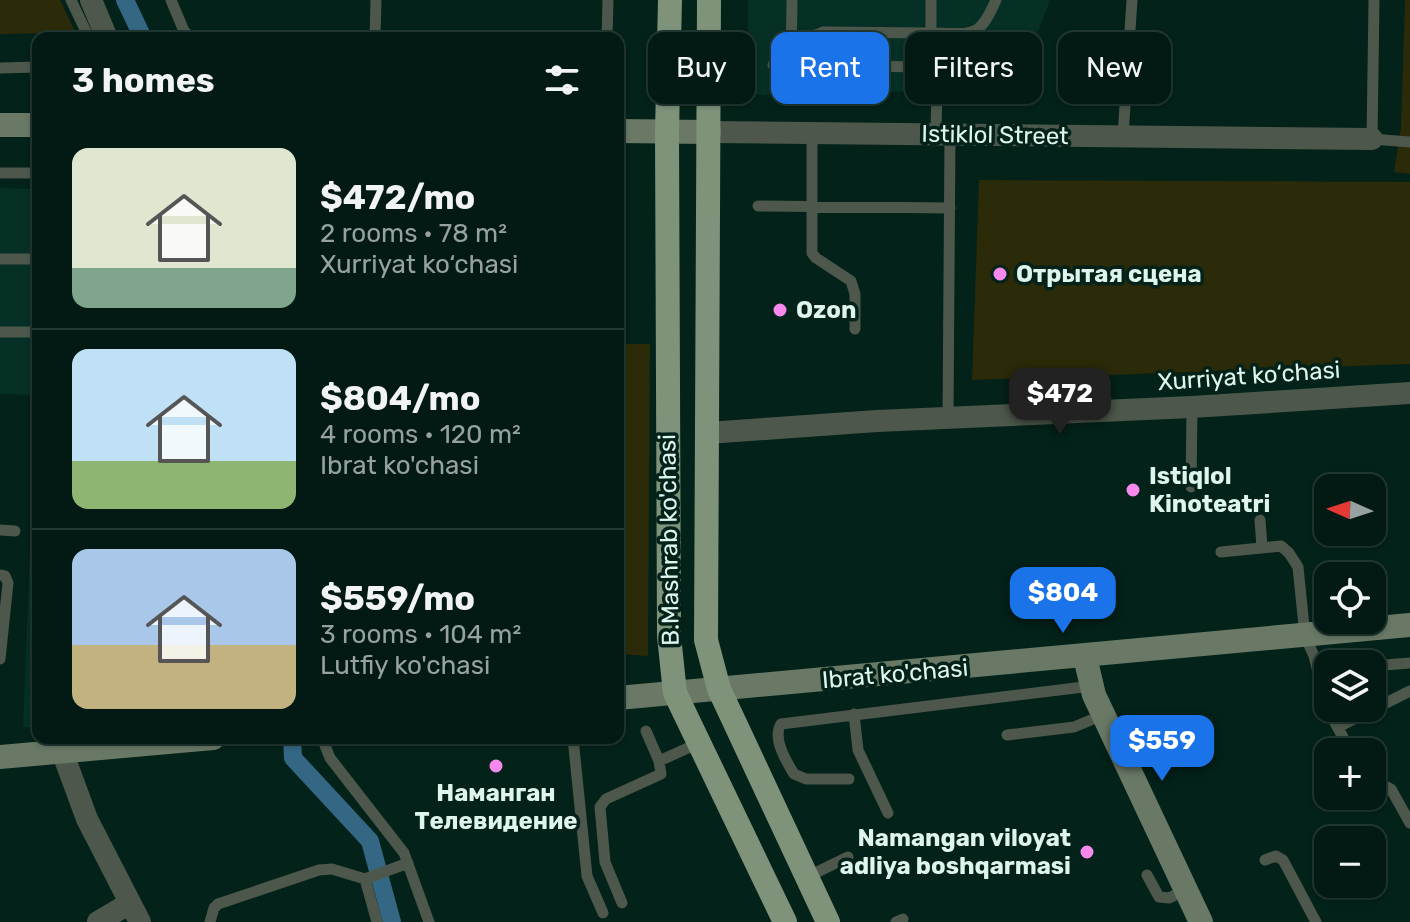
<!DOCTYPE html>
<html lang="en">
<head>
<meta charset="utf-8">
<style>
	:root { --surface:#021a13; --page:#102721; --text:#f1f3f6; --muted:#96a1a0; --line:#233833; --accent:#1a73e8 }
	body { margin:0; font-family:Rubik,sans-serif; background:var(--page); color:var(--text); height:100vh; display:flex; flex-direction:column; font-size:30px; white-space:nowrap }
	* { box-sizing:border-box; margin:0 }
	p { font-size:26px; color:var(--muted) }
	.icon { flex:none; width:44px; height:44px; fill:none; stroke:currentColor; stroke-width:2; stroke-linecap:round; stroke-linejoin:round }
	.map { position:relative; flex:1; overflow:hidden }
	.details { position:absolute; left:32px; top:32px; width:592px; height:712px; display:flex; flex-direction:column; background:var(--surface); border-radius:16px; box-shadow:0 2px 6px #0004,0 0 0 2px var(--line) }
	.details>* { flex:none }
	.guide { position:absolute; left:648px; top:32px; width:642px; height:72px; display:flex; gap:16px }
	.needle { width:52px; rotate:273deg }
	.buttons { position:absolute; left:1314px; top:474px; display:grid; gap:16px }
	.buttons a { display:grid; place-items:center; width:72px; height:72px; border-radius:16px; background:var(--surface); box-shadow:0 2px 6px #0004,0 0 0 2px var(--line); font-size:40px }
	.price { position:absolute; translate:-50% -68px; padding:0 18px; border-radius:16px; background:var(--accent); color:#fff; font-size:26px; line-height:52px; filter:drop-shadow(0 2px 4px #0008) }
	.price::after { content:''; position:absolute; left:50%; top:48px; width:24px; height:18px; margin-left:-12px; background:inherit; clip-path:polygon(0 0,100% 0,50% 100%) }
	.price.current { background:#222; color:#fff }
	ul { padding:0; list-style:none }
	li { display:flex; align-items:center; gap:24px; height:200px; padding:0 40px }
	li+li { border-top:2px solid var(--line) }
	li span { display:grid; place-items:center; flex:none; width:224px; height:160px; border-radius:16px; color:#555 }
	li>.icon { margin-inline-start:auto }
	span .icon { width:96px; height:96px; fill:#fffc; stroke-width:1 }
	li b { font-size:34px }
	h2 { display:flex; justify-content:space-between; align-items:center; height:96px; padding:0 40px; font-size:34px }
	.pill { padding:0 28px; border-radius:16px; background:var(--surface); box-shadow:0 2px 6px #0004,0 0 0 2px var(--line); font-size:28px; line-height:72px }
	.pill.current { background:var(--accent); color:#fff }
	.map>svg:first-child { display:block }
	.built { fill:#062f25 }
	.green { fill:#2b2a09 }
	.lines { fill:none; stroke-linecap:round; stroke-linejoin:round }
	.canal { stroke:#346784; stroke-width:18 }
	.lane { stroke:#4d574b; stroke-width:11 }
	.street { stroke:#4d574b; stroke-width:22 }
	.secondary { stroke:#697966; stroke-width:24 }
	.primary { stroke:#7f937b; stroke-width:24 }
	.poi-dot { fill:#f788ec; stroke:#032219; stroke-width:3 }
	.labels { text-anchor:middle; stroke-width:7; stroke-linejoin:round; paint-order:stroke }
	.street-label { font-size:24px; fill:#def4ec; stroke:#032219 }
	.poi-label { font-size:24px; font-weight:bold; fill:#def4ec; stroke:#032219; text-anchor:start }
</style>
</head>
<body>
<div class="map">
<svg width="1410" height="922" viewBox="0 0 1410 922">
	<rect width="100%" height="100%" fill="#032219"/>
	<path class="built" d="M748 0H1050L1016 89 748 95Z
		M0 188 38 189V727H23L36 395 0 394Z"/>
	<path class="green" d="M0 0H60L76 33 0 34Z
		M1405 0H1410V174L1394 172 1401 127Z
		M979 180 1410 182V364L972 380Z
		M618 344H650L648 656 618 654Z"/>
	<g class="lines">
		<path class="canal" d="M125 0 143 38
			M292 738 293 758 370 841 392 922"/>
		<path class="lane" d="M71 0 89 38
			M171 0 184 31 191 38
			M1374 0 1372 139 1410 142
			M375 38 376 0
			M607 38 608 0
			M791 40H803L823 32 931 33V0
			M773 65 930 67 937 84 936 134
			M791 65 792 0
			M930 67 931 33C972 33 978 41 996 0
			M0 68 38 67
			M812 133V253L816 258 851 281 855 294V329
			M1123 136 1132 0
			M0 173H38
			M758 206 950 208
			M0 259H38
			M0 332H38
			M948 418 950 135
			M1191 487 1192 407
			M1260 520 1262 547
			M0 530 15 531
			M1221 552 1281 546 1289 553 1298 567 1305 636 1314 656 1327 708 1351 752
			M0 575 5 576 8 583 0 659
			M1372 666 1410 663
			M854 714 858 750 888 813
			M1338 727 1410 691
			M646 731 659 761 699 743
			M1007 735 1074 727 1103 715
			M322 738 330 758 404 853 429 922
			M573 738 587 876 603 913
			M849 779H806L794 774C786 761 772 738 781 724L1092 686
			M1372 779 1391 789 1410 823
			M1265 860 1276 856 1283 860 1316 922
			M1147 875 1159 897 1169 898 1186 890
			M807 877 848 857
			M622 903 605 862 600 807 606 799 661 774 659 761
			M210 922 214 908 218 904 319 870 332 869 365 879
			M377 922 365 879 408 863
			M896 922 903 919"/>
		<path class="street" d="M91 0 107 38
			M709 132 1372 139
			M707 433 877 421 1192 407 1410 393
			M62 751 87 819 140 922
			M98 922 130 903"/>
		<path class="secondary" d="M0 125H38
			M618 131 709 132
			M1085 657 1094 695 1201 922
			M618 698 1410 625
			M0 757 213 738"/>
		<path class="primary" d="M670 0 667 132 669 636 675 693 785 922
			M709 0 706 640 719 689 828 922"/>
	</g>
	<g class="poi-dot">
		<circle cx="1000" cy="274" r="8"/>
		<circle cx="780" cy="310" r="8"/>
		<circle cx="1133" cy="490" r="8"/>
		<circle cx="496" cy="766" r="8"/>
		<circle cx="1087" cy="852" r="8"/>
	</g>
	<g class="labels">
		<g class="street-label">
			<text transform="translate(995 135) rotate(1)" y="8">Istiklol Street</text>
			<text transform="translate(1249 376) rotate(-4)" y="8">Xurriyat ko‘chasi</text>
			<text transform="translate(669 540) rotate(-91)" y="8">B.Mashrab ko'chasi</text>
			<text transform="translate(895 674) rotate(-5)" y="8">Ibrat ko'chasi</text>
		</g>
		<g class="poi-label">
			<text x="1016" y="282">Отрытая сцена</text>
			<text x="796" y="318">Ozon</text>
			<text x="1149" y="484">Istiqlol<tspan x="1149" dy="28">Kinoteatri</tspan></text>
			<text x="496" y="801" text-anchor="middle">Наманган<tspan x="496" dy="28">Телевидение</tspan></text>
			<text x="1071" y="846" text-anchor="end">Namangan viloyat<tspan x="1071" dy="28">adliya boshqarmasi</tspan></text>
		</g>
	</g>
</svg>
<div class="buttons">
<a><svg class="needle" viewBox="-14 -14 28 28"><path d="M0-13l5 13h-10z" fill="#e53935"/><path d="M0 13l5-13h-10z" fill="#96a1a0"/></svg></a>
<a><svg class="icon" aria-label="locate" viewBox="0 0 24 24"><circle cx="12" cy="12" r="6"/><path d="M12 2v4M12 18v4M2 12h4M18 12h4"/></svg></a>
<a><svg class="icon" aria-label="layers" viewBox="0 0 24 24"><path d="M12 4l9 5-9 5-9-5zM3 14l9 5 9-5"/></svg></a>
<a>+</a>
<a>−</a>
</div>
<b class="price current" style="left:1060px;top:436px">$472</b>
<b class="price" style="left:1063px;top:635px">$804</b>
<b class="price" style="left:1162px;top:783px">$559</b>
<div class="guide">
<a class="pill">Buy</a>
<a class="pill current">Rent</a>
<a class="pill">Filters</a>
<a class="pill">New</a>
</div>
<section class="details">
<h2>3 homes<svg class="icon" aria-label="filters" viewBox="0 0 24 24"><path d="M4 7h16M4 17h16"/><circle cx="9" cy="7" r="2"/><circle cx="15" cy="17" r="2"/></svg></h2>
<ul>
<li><span style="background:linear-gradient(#dfe7d0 75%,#7fa58c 0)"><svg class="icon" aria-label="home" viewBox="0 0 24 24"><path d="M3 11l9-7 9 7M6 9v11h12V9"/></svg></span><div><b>$472/mo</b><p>2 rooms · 78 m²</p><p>Xurriyat ko‘chasi</p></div></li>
<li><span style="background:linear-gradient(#bfe0f5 70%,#8fb573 0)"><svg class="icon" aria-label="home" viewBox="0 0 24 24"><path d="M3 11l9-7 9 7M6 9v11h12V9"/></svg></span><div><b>$804/mo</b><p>4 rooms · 120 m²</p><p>Ibrat ko'chasi</p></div></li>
<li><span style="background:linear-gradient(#a9c7e8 60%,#c2b280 0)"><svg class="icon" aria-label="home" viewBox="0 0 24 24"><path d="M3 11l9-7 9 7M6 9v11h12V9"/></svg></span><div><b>$559/mo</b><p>3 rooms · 104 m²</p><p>Lutfiy ko'chasi</p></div></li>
</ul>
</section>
</div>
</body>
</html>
